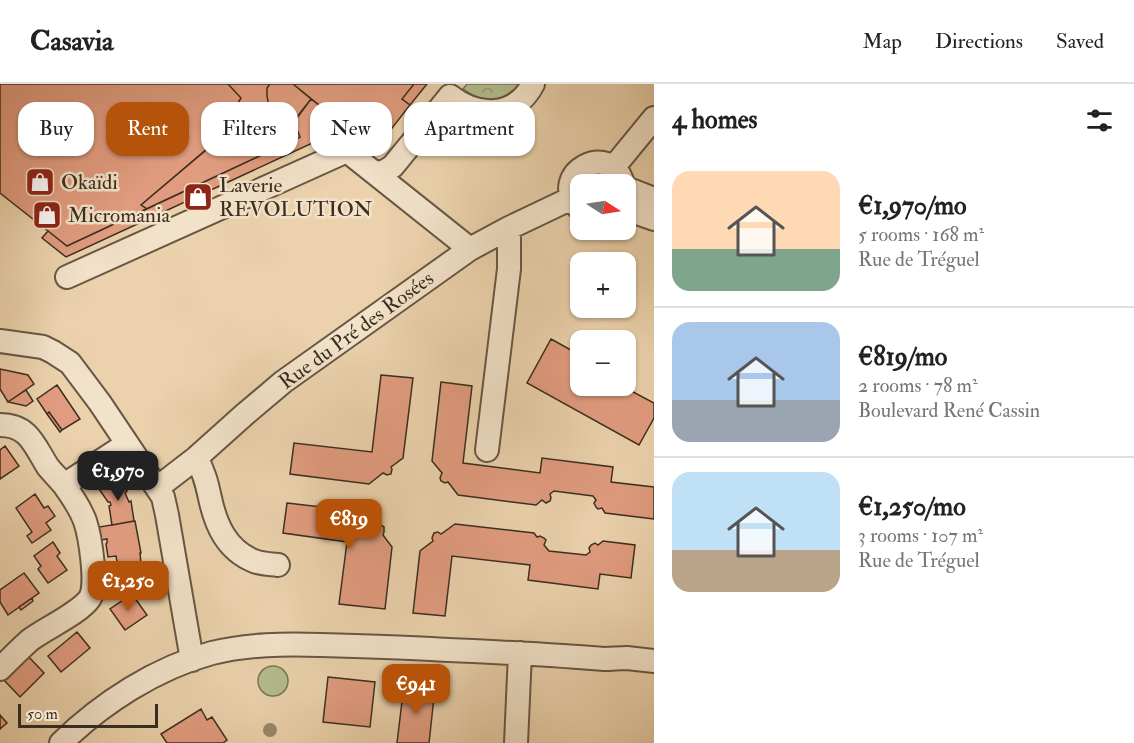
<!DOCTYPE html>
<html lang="en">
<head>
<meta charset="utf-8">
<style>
	:root { --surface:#fff; --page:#f6f6f6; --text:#222; --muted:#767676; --line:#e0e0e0; --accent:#b45309 }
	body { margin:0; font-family:"IM FELL Double Pica",serif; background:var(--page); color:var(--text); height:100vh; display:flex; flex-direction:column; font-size:22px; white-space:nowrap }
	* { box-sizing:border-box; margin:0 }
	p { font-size:20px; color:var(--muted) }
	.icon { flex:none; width:33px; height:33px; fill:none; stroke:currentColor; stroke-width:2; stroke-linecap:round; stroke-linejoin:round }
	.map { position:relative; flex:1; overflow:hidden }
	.drawer { display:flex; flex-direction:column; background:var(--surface); width:480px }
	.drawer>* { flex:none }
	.hud { position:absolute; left:18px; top:18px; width:546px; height:54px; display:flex; gap:12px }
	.needle { width:39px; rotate:102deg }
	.buttons { position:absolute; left:570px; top:90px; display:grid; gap:12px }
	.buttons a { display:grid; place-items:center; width:66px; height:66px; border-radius:12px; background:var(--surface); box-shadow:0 2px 4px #0004; font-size:30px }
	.scale { position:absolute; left:18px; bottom:15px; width:140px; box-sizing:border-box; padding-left:6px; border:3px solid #3b2e20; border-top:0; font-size:16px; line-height:21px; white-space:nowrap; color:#3b2e20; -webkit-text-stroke:4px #f2e2c9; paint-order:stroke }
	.price { position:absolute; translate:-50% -51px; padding:0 14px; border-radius:12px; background:var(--accent); color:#fff; font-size:20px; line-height:39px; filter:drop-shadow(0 2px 3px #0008) }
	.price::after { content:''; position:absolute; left:50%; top:36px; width:18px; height:14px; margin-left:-9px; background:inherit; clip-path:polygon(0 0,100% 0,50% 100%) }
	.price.active { background:#222; color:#fff }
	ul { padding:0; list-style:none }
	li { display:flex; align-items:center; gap:18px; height:150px; padding:0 18px }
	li+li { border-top:2px solid var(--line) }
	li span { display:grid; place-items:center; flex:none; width:168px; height:120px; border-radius:18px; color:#555 }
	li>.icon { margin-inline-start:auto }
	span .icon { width:72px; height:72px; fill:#fffc; stroke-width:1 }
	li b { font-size:26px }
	h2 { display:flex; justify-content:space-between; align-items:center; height:72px; padding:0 18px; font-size:26px }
	.pill { padding:0 21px; border-radius:18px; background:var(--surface); box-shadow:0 2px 4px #0004; font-size:21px; line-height:54px }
	.pill.active { background:var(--accent); color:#fff }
	header { display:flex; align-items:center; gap:36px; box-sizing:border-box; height:84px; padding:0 30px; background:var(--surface); border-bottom:2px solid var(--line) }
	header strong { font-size:28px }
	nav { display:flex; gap:33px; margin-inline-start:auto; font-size:21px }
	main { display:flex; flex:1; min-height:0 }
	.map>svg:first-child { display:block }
	.grass { fill:#b4bd8c; stroke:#787656; stroke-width:1.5 }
	.park { fill:url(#park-crowns); stroke:#787656; stroke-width:1.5 }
	.building { fill:#e19c7f; stroke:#3b2e20; stroke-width:1.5 }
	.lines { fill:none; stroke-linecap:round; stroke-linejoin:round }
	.minor-casing { stroke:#675743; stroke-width:26 }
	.minor { stroke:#f2e2c9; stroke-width:22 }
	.tree { fill:#97886b }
	.labels { text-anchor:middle; stroke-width:5; stroke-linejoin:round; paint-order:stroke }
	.poi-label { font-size:21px; fill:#3b2e20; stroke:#f2e2c9; text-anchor:start }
	.street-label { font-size:21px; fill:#3b2e20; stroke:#f2e2c9 }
</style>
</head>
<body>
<header>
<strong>Casavia</strong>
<nav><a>Map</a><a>Directions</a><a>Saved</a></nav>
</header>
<main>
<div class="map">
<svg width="654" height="659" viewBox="0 0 654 659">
	<defs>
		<pattern id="park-crowns" width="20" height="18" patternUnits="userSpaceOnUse" patternTransform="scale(1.5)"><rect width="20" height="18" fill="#b4bd8c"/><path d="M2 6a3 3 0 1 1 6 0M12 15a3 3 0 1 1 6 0" fill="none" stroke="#949a72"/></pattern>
	</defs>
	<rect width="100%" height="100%" fill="#ebd2ac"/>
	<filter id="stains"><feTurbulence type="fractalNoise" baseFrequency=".00333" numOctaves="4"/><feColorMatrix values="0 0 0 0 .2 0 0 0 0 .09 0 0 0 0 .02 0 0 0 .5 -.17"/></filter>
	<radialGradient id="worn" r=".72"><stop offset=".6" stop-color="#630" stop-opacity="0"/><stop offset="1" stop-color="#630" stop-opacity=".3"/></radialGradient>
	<path class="grass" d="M258 597a15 15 0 1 1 30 0a15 15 0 1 1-30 0Z"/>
	<path class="park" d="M467 0H520C503 19 483 19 463 5Z"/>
	<path class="building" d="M0 0H228L241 14 212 61 141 121 147 125 67 162 0 109Z
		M228 0H270L267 4V12L272 39 277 43 281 37 289 43 294 38 300 53 147 125 141 121 215 58 241 14Z
		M270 0H293L311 15 289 43 281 37 277 43 272 39 267 12V4Z
		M293 0H414L402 15 410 21 375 66Z
		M414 0H427L410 21 402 15Z
		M311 15 347 43 66 173 42 154 48 147 67 162 300 53 294 38Z
		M551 255 580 271V302H622L654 319V334L639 361 527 299Z
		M576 261 580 264V271L573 266Z
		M0 285 28 291 34 300 8 318 0 305Z
		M381 291 413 294 403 374 391 383 392 385 391 390 387 391 383 389 369 400 290 390 294 359 372 368Z
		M441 298 472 302 463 379 540 389 542 374 613 383 611 398 654 403V435L605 429 602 424 598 425 596 423 594 419 596 416 593 412 554 407 550 410 551 414 550 417 546 419 542 416 536 421 458 411 448 398 445 399 441 397 440 394 442 389 432 377Z
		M57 301 80 335 62 346 49 328 47 330 37 315Z
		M26 306 33 317 26 322 8 318Z
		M49 328 62 346 60 348 47 330Z
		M5 362 19 382 0 395V366Z
		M115 392 127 407 125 409 129 418 131 417 134 437 112 441 109 422 111 421 110 418H108L99 405 108 399 107 397Z
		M35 410 44 424 48 422 55 432 46 439 51 446 32 459 27 452 32 448 16 424Z
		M287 419 365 428 376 442 381 441 384 443V448L383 451 392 463 385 525 339 520 347 458 283 449Z
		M135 437 141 469H140L141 480 118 484 116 472 108 473 106 460 107 459V455L101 456 99 443Z
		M455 440 534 449 537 453 540 452 544 454 546 456 544 461 549 467 586 471 590 468 589 464 591 461 595 459 598 461 603 457 635 461 631 494 600 490 598 505 528 496 530 481 452 472 445 532 413 529 420 467 433 457 432 454 434 449 438 448 441 450Z
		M53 458 60 469 57 472 67 486 48 499 38 485 41 482 34 472Z
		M24 489 39 509 8 531 0 518V506Z
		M132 510 147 531 125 546 110 525Z
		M32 514 33 517 21 526 19 523Z
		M77 548 90 564 61 588 48 572Z
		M27 571 44 589 20 613 3 595Z
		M328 593 375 598 370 643 323 638Z
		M404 601 435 604 429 659H397Z
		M201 625 207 636 212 633 227 656 223 659H167L161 650Z
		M0 631 7 639 0 645Z"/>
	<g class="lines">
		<g class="minor-casing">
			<path id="minor" d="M613 84 654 34
				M376 90 387 86 393 82 450 12C478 34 515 34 533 0
				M626 104 654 115
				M579 124C547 90 611 55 623 100
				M626 125 654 135
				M67 193 347 67 470 165
				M0 257 43 263 53 268 70 279 100 319 163 413 167 431 192 576
				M0 341C29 341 34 361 48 383 53 389 59 395 64 401L127 360
				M487 366 509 185V144
				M196 374C204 387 207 400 210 414 216 442 227 466 254 477 261 480 270 480 278 481
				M157 404 196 374 244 331 283 298 470 165 509 144 572 114
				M0 585C10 575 20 565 30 556 46 544 80 529 90 514 98 501 90 452 85 437 80 424 72 412 64 401
				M61 659C102 619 156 584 212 569 248 560 285 560 321 561 358 562 394 563 431 565 489 568 546 570 604 575 612 575 619 574 627 574 636 575 645 576 654 577
				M516 659 520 569"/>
		</g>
		<use href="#minor" class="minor"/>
	</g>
	<circle class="tree" cx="270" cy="646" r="7"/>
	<defs>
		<g id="shop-square" transform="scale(1.5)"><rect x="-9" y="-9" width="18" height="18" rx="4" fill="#8f2418" stroke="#f2e2c9"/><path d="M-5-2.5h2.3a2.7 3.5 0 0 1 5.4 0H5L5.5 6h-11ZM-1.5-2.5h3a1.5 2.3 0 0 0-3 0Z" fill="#fff"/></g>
	</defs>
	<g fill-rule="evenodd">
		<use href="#shop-square" x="40" y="98"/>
		<use href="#shop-square" x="198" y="113"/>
		<use href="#shop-square" x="47" y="131"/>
	</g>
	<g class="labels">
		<g class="poi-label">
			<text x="61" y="105">Okaïdi</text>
			<text x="219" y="108">Laverie<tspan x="219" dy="24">REVOLUTION</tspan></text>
			<text x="68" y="138">Micromania</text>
		</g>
		<g class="street-label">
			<text transform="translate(356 246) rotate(-36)" y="7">Rue du Pré des Rosées</text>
		</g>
	</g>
	<rect width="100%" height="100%" filter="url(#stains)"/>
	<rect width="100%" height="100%" fill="url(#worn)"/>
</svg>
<div class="buttons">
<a><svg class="needle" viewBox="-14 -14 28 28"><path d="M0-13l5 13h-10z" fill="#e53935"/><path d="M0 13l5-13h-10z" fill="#767676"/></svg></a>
<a>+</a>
<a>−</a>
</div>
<div class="scale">50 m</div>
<b class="price active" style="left:118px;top:418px">€1,970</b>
<b class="price" style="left:349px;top:466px">€819</b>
<b class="price" style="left:128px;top:528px">€1,250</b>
<b class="price" style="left:416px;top:631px">€941</b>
<div class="hud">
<a class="pill">Buy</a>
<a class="pill active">Rent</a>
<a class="pill">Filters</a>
<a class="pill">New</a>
<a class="pill">Apartment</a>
</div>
</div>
<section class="drawer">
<h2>4 homes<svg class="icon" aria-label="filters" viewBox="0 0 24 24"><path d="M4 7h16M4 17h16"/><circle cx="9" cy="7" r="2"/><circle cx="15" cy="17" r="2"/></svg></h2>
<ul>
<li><span style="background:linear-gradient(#ffd9b3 65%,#7fa58c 0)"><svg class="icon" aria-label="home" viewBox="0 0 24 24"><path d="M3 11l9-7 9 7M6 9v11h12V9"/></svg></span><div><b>€1,970/mo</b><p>5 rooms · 168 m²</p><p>Rue de Tréguel</p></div></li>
<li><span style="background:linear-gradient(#a9c7e8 65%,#9aa5b1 0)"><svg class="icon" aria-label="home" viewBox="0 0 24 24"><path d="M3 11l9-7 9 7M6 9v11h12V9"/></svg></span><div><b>€819/mo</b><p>2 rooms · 78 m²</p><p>Boulevard René Cassin</p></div></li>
<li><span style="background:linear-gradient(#bfe0f5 65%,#b9a48a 0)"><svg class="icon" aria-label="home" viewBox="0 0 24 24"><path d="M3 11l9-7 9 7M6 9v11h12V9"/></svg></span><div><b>€1,250/mo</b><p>3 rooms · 107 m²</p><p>Rue de Tréguel</p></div></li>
</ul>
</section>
</main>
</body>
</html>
